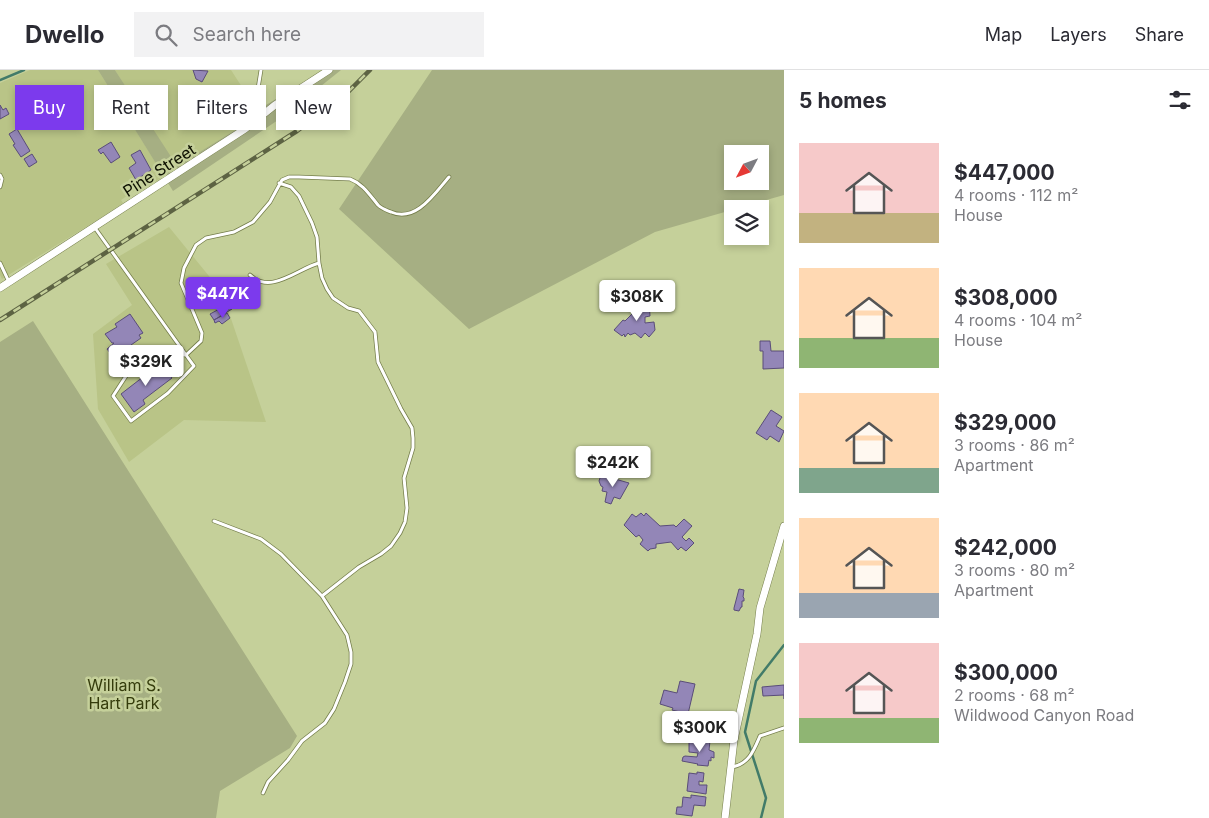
<!DOCTYPE html>
<html lang="en">
<head>
<meta charset="utf-8">
<style>
	:root { --surface:#fff; --page:#f2f2f3; --text:#2b2b33; --muted:#7c7c81; --line:#e1e1e2; --accent:#7c3aed }
	body { margin:0; font-family:Inter,sans-serif; background:var(--page); color:var(--text); height:100vh; display:flex; flex-direction:column; font-size:19px; white-space:nowrap }
	* { box-sizing:border-box; margin:0 }
	p { font-size:16px; color:var(--muted) }
	.icon { flex:none; width:28px; height:28px; fill:none; stroke:currentColor; stroke-width:2; stroke-linecap:round; stroke-linejoin:round }
	.map { position:relative; flex:1; overflow:hidden }
	.side { display:flex; flex-direction:column; background:var(--surface); width:425px }
	.side>* { flex:none }
	.guide { position:absolute; left:15px; top:15px; width:475px; height:45px; display:flex; gap:10px }
	.needle { width:32px; rotate:229deg }
	.tools { position:absolute; left:724px; top:75px; display:grid; gap:10px }
	.tools a { display:grid; place-items:center; width:45px; height:45px; border-radius:0px; background:var(--surface); box-shadow:0 2px 8px #0003; font-size:25px }
	.price { position:absolute; translate:-50% -42px; padding:0 11px; border-radius:5px; background:#fff; color:#222; font-size:16px; line-height:32px; filter:drop-shadow(0 1px 2px #0008) }
	.price::after { content:''; position:absolute; left:50%; top:30px; width:15px; height:11px; margin-left:-8px; background:inherit; clip-path:polygon(0 0,100% 0,50% 100%) }
	.price.current { background:var(--accent); color:#fff }
	ul { padding:0; list-style:none }
	li { display:flex; align-items:center; gap:15px; height:125px; padding:0 15px }
	li span { display:grid; place-items:center; flex:none; width:140px; height:100px; border-radius:0px; color:#555 }
	li>.icon { margin-inline-start:auto }
	span .icon { width:60px; height:60px; fill:#fffc; stroke-width:1 }
	li b { font-size:21px }
	h2 { display:flex; justify-content:space-between; align-items:center; height:60px; padding:0 15px; font-size:21px }
	.chip { padding:0 18px; border-radius:0px; background:var(--surface); box-shadow:0 2px 8px #0003; font-size:18px; line-height:45px }
	.chip.current { background:var(--accent); color:#fff }
	header { display:flex; align-items:center; gap:30px; box-sizing:border-box; height:70px; padding:0 25px; background:var(--surface); border-bottom:1px solid var(--line) }
	header strong { font-size:24px }
	nav { display:flex; gap:28px; margin-inline-start:auto; font-size:18px }
	.search { width:350px; height:45px; background:var(--page); display:flex; align-items:center; gap:12px; box-sizing:border-box; padding:0 18px; border-radius:0px; color:var(--muted); font-size:19px }
	main { display:flex; flex:1; min-height:0 }
	.map>svg:first-child { display:block }
	.built { fill:#b9c487 }
	.green { fill:#a6af83; fill-rule:evenodd }
	.lines { fill:none; stroke-linecap:round; stroke-linejoin:round }
	.stream { stroke:#427b69; stroke-width:2.5 }
	.building { fill:#9386b7; stroke:#5a4d79 }
	.service-casing { stroke:#747d4a; stroke-width:4.5 }
	.minor-casing { stroke:#747d4a; stroke-width:8 }
	.service { stroke:#fff; stroke-width:3 }
	.minor { stroke:#fff; stroke-width:7 }
	.rail-casing { stroke:#5d6343; stroke-width:4.5 }
	.rail { stroke:#c5d09a; stroke-width:2.5; stroke-dasharray:8; stroke-linecap:butt }
	.labels { text-anchor:middle; stroke-width:5; stroke-linejoin:round; paint-order:stroke }
	.street-label { font-size:16px; fill:#0d1000; stroke:#c5d09a }
	.park-label { font-size:16px; fill:#353c0c; stroke:#c5d09a }
</style>
</head>
<body>
<header>
<strong>Dwello</strong>
<div class="search"><svg class="icon" aria-label="search" viewBox="0 0 24 24"><circle cx="10" cy="10" r="6"/><path d="M15 15l6 6"/></svg>Search here</div>
<nav><a>Map</a><a>Layers</a><a>Share</a></nav>
</header>
<main>
<div class="map">
<svg width="784" height="748" viewBox="0 0 784 748">
	<rect width="100%" height="100%" fill="#c5d09a"/>
	<path class="built" d="M30 0H98L164 106 140 122 137 119 121 130 123 133 102 147 2 209 0 205V13Z
		M115 0H231L242 17 240 57 176 97Z
		M169 157 222 222 266 352 184 350 129 392 98 339 93 264 132 235 106 194Z"/>
	<path class="green" d="M98 0H115L177 96 240 57 261 38 324 0H341L281 48 173 121Z
		M432 0H784V125L655 162 469 259 339 139ZM732 84H760V111H732Z
		M33 251 297 666 290 678 220 721 216 748H0V272Z"/>
	<g class="lines">
		<path class="stream" d="M0 10 24 0
			M761 748 766 728 745 662 756 611 784 575"/>
	</g>
	<path class="building" d="M193 0 208 1 202 12 196 9Z
		M0 35 3 40 6 38 9 44 0 49Z
		M119 38 127 51 119 56 109 44Z
		M17 59 30 81 21 87 13 75 15 74 9 64Z
		M111 72 120 87 111 93 103 82 101 84 98 80Z
		M140 80 151 100 136 110 129 98 136 93 131 85Z
		M32 84 37 92 29 97 24 89Z
		M649 231 650 246 645 247V253L654 252 655 260 649 267 645 263 641 268 635 263 630 265 628 263 625 267 624 264 622 266 614 260 623 250 625 251 634 242V238L640 237 639 232Z
		M230 236 232 239 214 250 210 244 223 237 224 239Z
		M227 243 230 248 222 254 219 251 215 253 214 250Z
		M130 244 143 263 139 265 141 268 131 275 135 281 125 288 123 285 124 289 118 293 107 279 114 273H112L105 264 117 257 115 254Z
		M760 271H770L771 281H784V298L763 299V281H760Z
		M161 293 172 308 143 330 145 334 134 342 121 324Z
		M771 340 782 347 776 356 784 361 779 372 770 366 767 370 756 363Z
		M601 405 629 413 620 429 614 427 611 434 605 432 607 422 602 421 603 417 601 416 599 411Z
		M641 443 644 446 646 443 660 456 674 455 676 457 684 449 692 456 682 467 686 471 689 468 694 473 686 481 681 477 678 480 671 472 656 474V478L650 479 648 481 640 474 643 470 639 465 636 467 624 455 632 444 636 447Z
		M739 519 744 520 743 527 744 528V531H742V537H741L739 541 734 540V538Z
		M680 611 695 614 688 644 672 640 673 638 660 634 664 620 677 623Z
		M784 615V629V625L763 626 762 617Z
		M702 670 710 671 709 680 714 682V688L711 687V691L709 690 708 696 697 695 698 694 682 691 683 687 685 686 697 687 698 683 689 682V672L702 673Z
		M697 702 704 703 703 712 699 711V715H707L706 724 687 721 689 703 697 704Z
		M691 725 706 727 705 736 694 735 692 746 676 744 677 737H682L683 727 691 728Z"/>
	<g class="lines">
		<g class="service-casing">
			<path id="service" d="M254 49 255 37 261 0
				M0 105 2 109 0 117
				M279 113 291 117 299 126 312 153 317 167 319 193 322 208 327 219 333 228 348 238 359 241 375 262 378 292 401 339 412 358 413 368V378L404 408 407 438 405 452 400 463 391 476 381 484 359 497 322 526
				M95 158 186 285 194 296 168 323 131 351 113 326 128 303 156 284 186 285 201 271 202 263 181 213 184 198 196 175 206 168 234 162 253 152 270 132 282 110 289 107H299L350 109C363 114 369 124 378 135 382 139 386 140 391 142 416 153 435 123 449 107
				M0 193 9 212
				M250 205C271 225 297 199 319 193
				M214 451 261 469 281 484 322 526 347 565 351 582V594L345 612 334 639 325 653 302 671 288 690 268 712 263 723
				M732 697C749 694 754 680 760 666L784 658"/>
		</g>
		<g class="minor-casing">
			<path id="minor" d="M0 218 245 59 275 35 329 0
				M725 748 734 670 757 564 760 538 784 456"/>
		</g>
		<use href="#service" class="service"/>
		<use href="#minor" class="minor"/>
		<g class="rail-casing">
			<path id="rail" d="M0 250 297 61 346 24 370 0"/>
		</g>
		<use href="#rail" class="rail"/>
	</g>
	<g class="labels">
		<g class="street-label">
			<text transform="translate(159 100) rotate(-33)" y="6">Pine Street</text>
		</g>
		<g class="park-label">
			<text x="124" y="621">William S.<tspan x="124" dy="18">Hart Park</tspan></text>
		</g>
	</g>
</svg>
<div class="tools">
<a><svg class="needle" viewBox="-14 -14 28 28"><path d="M0-13l5 13h-10z" fill="#e53935"/><path d="M0 13l5-13h-10z" fill="#7c7c81"/></svg></a>
<a><svg class="icon" aria-label="layers" viewBox="0 0 24 24"><path d="M12 4l9 5-9 5-9-5zM3 14l9 5 9-5"/></svg></a>
</div>
<b class="price current" style="left:223px;top:249px">$447K</b>
<b class="price" style="left:637px;top:252px">$308K</b>
<b class="price" style="left:146px;top:317px">$329K</b>
<b class="price" style="left:613px;top:418px">$242K</b>
<b class="price" style="left:700px;top:683px">$300K</b>
<div class="guide">
<a class="chip current">Buy</a>
<a class="chip">Rent</a>
<a class="chip">Filters</a>
<a class="chip">New</a>
</div>
</div>
<section class="side">
<h2>5 homes<svg class="icon" aria-label="filters" viewBox="0 0 24 24"><path d="M4 7h16M4 17h16"/><circle cx="9" cy="7" r="2"/><circle cx="15" cy="17" r="2"/></svg></h2>
<ul>
<li><span style="background:linear-gradient(#f6c9c9 70%,#c2b280 0)"><svg class="icon" aria-label="home" viewBox="0 0 24 24"><path d="M3 11l9-7 9 7M6 9v11h12V9"/></svg></span><div><b>$447,000</b><p>4 rooms · 112 m²</p><p>House</p></div></li>
<li><span style="background:linear-gradient(#ffd9b3 70%,#8fb573 0)"><svg class="icon" aria-label="home" viewBox="0 0 24 24"><path d="M3 11l9-7 9 7M6 9v11h12V9"/></svg></span><div><b>$308,000</b><p>4 rooms · 104 m²</p><p>House</p></div></li>
<li><span style="background:linear-gradient(#ffd9b3 75%,#7fa58c 0)"><svg class="icon" aria-label="home" viewBox="0 0 24 24"><path d="M3 11l9-7 9 7M6 9v11h12V9"/></svg></span><div><b>$329,000</b><p>3 rooms · 86 m²</p><p>Apartment</p></div></li>
<li><span style="background:linear-gradient(#ffd9b3 75%,#9aa5b1 0)"><svg class="icon" aria-label="home" viewBox="0 0 24 24"><path d="M3 11l9-7 9 7M6 9v11h12V9"/></svg></span><div><b>$242,000</b><p>3 rooms · 80 m²</p><p>Apartment</p></div></li>
<li><span style="background:linear-gradient(#f6c9c9 75%,#8fb573 0)"><svg class="icon" aria-label="home" viewBox="0 0 24 24"><path d="M3 11l9-7 9 7M6 9v11h12V9"/></svg></span><div><b>$300,000</b><p>2 rooms · 68 m²</p><p>Wildwood Canyon Road</p></div></li>
</ul>
</section>
</main>
</body>
</html>
